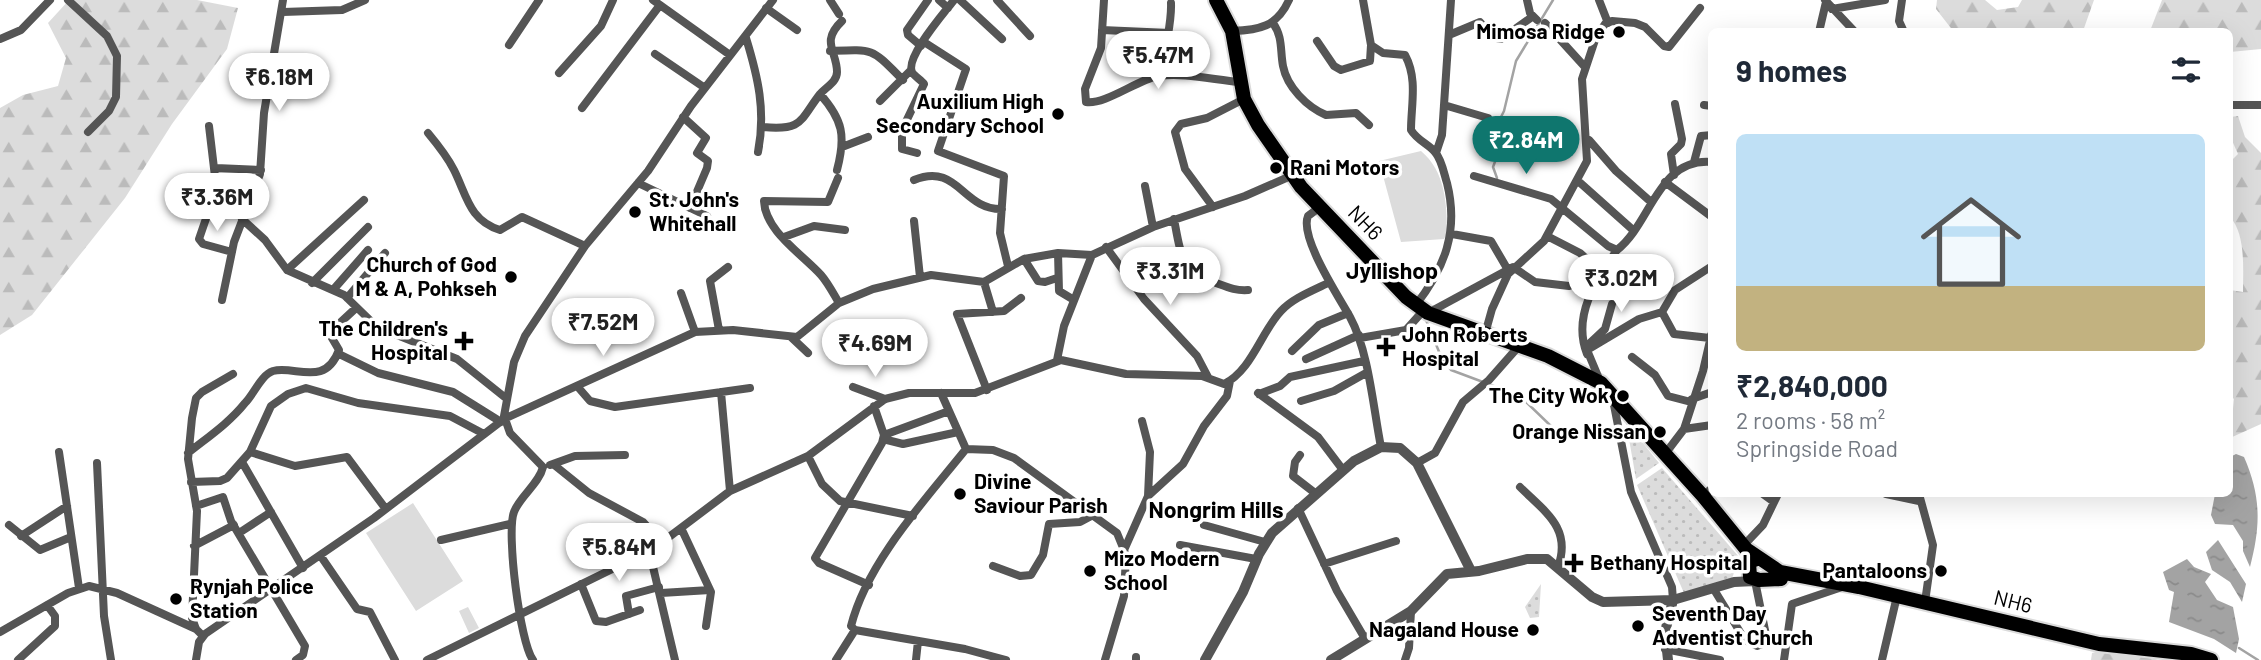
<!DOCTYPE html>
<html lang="en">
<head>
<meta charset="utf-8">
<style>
	:root { --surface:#fff; --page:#f2f2f3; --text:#1f2937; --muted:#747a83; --accent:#0f766e }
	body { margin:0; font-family:Barlow,sans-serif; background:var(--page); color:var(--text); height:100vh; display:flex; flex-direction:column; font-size:26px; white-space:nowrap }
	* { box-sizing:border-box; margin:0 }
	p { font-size:23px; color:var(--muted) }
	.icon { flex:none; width:38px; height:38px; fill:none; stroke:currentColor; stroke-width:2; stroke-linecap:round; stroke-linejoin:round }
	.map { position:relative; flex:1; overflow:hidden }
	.side { position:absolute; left:1708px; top:28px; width:525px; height:469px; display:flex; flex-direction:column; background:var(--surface); border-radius:10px; box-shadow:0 7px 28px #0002 }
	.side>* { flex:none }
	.price { position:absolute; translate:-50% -60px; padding:0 16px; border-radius:24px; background:#fff; color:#222; font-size:23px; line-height:46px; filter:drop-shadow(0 2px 4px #0008) }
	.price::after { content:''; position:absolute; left:50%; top:42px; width:21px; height:16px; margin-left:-10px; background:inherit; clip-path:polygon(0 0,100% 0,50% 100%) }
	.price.on { background:var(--accent); color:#fff }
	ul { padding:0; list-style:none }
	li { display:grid; align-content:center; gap:14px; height:371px; padding:0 28px }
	li span { display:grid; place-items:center; height:217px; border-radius:10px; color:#555 }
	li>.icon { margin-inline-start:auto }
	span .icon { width:126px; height:126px; fill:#fffc; stroke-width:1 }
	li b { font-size:30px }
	h2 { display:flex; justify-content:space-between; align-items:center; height:84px; padding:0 28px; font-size:30px }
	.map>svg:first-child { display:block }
	.green { fill:url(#green-dots) }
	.forest { fill:url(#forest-firs) }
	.pitch { fill:#dcdcdc }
	.water { fill:url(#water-ripples) }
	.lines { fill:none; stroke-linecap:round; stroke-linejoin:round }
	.stream { stroke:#a3a3a3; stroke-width:2.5 }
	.trunk-casing { stroke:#dbdbdb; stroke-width:18 }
	.minor { stroke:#555; stroke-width:8 }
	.tertiary { stroke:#555; stroke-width:10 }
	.trunk { stroke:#000; stroke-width:14 }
	.poi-dot { fill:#000; stroke:#fff; stroke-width:2.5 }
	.labels { text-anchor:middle; stroke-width:7; stroke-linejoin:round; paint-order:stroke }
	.poi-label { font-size:21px; font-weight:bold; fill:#000; stroke:#fff; text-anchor:end }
	.street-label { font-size:21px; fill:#000; stroke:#fff }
	.neighbourhood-label { font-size:23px; font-weight:bold; fill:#000; stroke:#fff }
</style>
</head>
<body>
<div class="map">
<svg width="2261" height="660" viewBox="0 0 2261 660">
	<defs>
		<pattern id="green-dots" width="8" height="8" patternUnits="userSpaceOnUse" patternTransform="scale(1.75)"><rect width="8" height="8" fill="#dcdcdc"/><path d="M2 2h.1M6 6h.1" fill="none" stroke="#bbb" stroke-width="1.8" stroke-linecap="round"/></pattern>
		<pattern id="forest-firs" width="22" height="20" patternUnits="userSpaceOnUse" patternTransform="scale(1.75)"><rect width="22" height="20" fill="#dcdcdc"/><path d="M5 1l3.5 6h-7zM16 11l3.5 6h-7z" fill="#bbb"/></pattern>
		<pattern id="water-ripples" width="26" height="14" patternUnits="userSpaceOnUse" patternTransform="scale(1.75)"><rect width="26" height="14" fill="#a3a3a3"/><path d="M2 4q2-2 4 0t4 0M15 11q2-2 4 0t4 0" fill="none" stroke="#8b8b8b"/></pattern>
	</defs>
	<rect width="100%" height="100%" fill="#fff"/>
	<path class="green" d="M1626 422 1659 463 1636 479Z
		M1662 468 1740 558 1732 578 1684 593 1637 485Z
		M1541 584 1539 617 1530 618 1525 607Z"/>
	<path class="forest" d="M69 0H197L238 8 227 49 172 124 125 198 32 315 0 335V108L23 95 58 86 66 58 48 23Z
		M1937 0H1985L1997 10 2018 7 2022 0H2094L2083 31 1954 32 1936 9Z
		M2162 0H2261V49L2230 52V32L2150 31Z
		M2238 116 2245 137 2261 153V424L2230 438 2234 399 2230 395V290L2243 292C2243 270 2246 234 2230 217V162L2238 154 2230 136V117Z
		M2099 651 2155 659 2158 660H2091L2092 653Z"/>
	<path class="pitch" d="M1421 151C1445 171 1447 203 1447 233L1444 239 1401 242 1379 161Z
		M413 503 463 581 416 611 366 533Z
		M468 607 479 628 469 633 459 611Z"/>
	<path class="water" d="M2236 454 2244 457C2261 496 2261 525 2250 567L2243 551V541L2233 525 2215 524 2211 515 2215 494H2230V457Z
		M2218 540 2246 584 2242 602 2230 582 2212 570 2206 552Z
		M2187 559 2194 567 2211 574 2205 582 2217 600 2233 607 2239 639 2236 653 2214 639 2169 622 2174 592 2169 590 2163 572Z"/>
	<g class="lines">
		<path class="stream" d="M1497 178 1493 167 1501 146 1496 127 1504 111 1516 61 1553 0
			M1426 320 1442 359 1451 370 1483 382
			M1489 384 1522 398 1552 427
			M2239 648 2258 660"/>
		<g class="trunk-casing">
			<path id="trunk" d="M1216 0 1232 31 1244 99 1258 125 1301 187 1406 297 1428 313 1548 356 1601 383 1703 496 1746 549 1780 572 1781 579 1759 580 1750 577 1749 562 1757 559
				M1780 572 1859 587 2099 644 2191 654 2211 660"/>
		</g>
		<path class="minor" d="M68 0 107 36 117 56 116 97 109 111 88 132
			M653 0 730 55
			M830 0 839 14
			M939 0 948 8
			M960 0 1002 39
			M997 0 1030 36
			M1104 0 1101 48 1085 89 1086 102C1105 105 1137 80 1158 76 1183 72 1215 80 1240 82
			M1363 0 1371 45 1383 53 1405 55C1418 79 1411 105 1411 130 1417 140 1428 144 1435 152 1442 160 1444 174 1447 183 1459 231 1445 268 1415 306
			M1527 0 1530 13 1537 20
			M1599 0 1608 23
			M1825 0 1855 32
			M1902 0 1899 21 1904 32
			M766 8 797 30
			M1832 9 1885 0
			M283 12 342 10 365 0
			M1273 23C1283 37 1280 50 1283 66 1287 87 1307 107 1326 115L1356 113 1369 125
			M1545 23 1585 67
			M1102 30 1169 33
			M1232 31C1259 30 1277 27 1289 0
			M1819 32 1826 2
			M1449 35 1480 22 1493 37 1501 39 1532 17
			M746 38C758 77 766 111 758 152
			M0 39 21 30 50 0
			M1317 41 1334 66 1341 70 1370 61 1371 45
			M924 42 966 69 938 151 1004 176 1000 233 1008 266
			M509 45 539 0
			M921 46 908 35 907 30 928 0
			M830 51C875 49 871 48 903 80
			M655 54 705 88
			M559 73 601 26 613 0
			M1165 75C1162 49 1172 29 1171 3
			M820 94C843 120 846 136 837 170
			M880 101 911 70
			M1444 105 1488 118
			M1704 105 1712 106
			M2231 105H2261
			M582 108 660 5
			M683 117 706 138 697 153 708 161 707 168 690 208
			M209 126 218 202 245 211
			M763 127C803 131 800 120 820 94 826 87 837 82 837 72 837 51 820 42 842 21
			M428 133C438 145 447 156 454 170 467 196 469 220 500 230L522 217 585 246
			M1589 140 1616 171 1651 202
			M842 147 868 137
			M917 153 902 149V130L924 84C921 80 914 76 912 72 905 57 945 12 954 0
			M1436 153 1442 135 1451 0
			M1694 162 1701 136 1712 135
			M216 168 261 170
			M1674 175 1671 154 1681 144 1682 139 1675 104
			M1474 176 1551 199 1608 246 1617 250C1651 224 1658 157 1712 162
			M838 178 828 202 764 201C765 231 802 254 821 275 828 283 833 293 839 303
			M914 180C958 162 962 210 1002 209
			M1577 180 1633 230
			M1665 182 1712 217
			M638 183 707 216
			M1145 186 1153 227
			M218 202 210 207 199 239 203 244 232 252
			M1213 207 1185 169 1175 132 1181 124 1207 118 1244 99
			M1320 207 1308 216C1299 237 1339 297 1350 317 1369 352 1373 407 1381 447
			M242 219 265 240 287 270 344 295 377 327 457 359 507 399
			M1174 219C1181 256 1180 266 1216 283 1227 287 1236 291 1248 290
			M914 221 920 277
			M1452 234 1491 241 1508 270
			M1547 236 1580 253 1601 272
			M784 237 814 226 845 230
			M1106 247 1144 299 1197 356 1208 377
			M1058 253 1059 291 1074 300
			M1024 259 1038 281 1045 282 1057 278
			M287 270 364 200
			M984 282 993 312
			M312 283 368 227
			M333 290 368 250
			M681 293 695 332
			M347 298 385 253
			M222 300 234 242 260 174 264 113 283 0
			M1662 312 1674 334 1710 338
			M1428 313 1513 267 1535 282 1569 286
			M719 330 710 281 728 267
			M1485 334 1492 309 1508 274 1544 241 1587 161 1582 79 1596 37 1605 24 1612 21 1635 23 1645 27 1664 46 1669 47 1700 8
			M791 337 808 353
			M1360 338 1406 330 1423 311
			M1589 344 1605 329 1612 304
			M1292 351 1319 325 1348 313
			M339 354 378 373 453 392 501 422
			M1587 354C1572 316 1596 280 1617 250
			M1632 357 1655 375 1668 396 1691 402
			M1306 359 1359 335
			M1057 360 1064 326 1092 255 1153 227 1245 196 1293 175
			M1600 381 1587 350 1639 319 1662 312 1675 290 1712 266
			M577 386 590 401 615 407 750 388
			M853 387 885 399
			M987 390 957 314 1004 311 1021 298
			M721 392 730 491
			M941 393 966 449 993 450 1014 458 1117 533 1126 555 1124 596 1105 660
			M1258 393 1318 437 1343 470
			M1259 394 1280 386 1290 377 1364 361
			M1692 399 1712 392
			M1613 400 1631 492 1672 587 1673 600
			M1301 401 1334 391 1366 373
			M1142 421 1150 452 1148 496
			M1684 429 1703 371 1712 332
			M884 435 949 411
			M883 439 903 444 958 432
			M966 449C926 499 867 562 851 626L855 630 965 649 1006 660
			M59 452 79 588
			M250 452 295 466 347 457 385 508
			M188 453C208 437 229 423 245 403 254 394 261 375 273 371 295 365 325 388 339 350L329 333 356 308
			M1665 454 1684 429 1712 425
			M1300 455 1295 462 1293 476 1315 493
			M808 456 822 484 840 501 913 516
			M242 462 303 568
			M97 463 104 616 111 660
			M1417 463 1435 453 1463 402 1489 380 1519 346
			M553 464 589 493 643 522 662 543
			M550 465 575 456 625 455
			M191 482 220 481 227 478 250 452 271 406 288 394 306 388 358 403 450 416 484 434
			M1520 487C1545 512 1572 528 1558 567
			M1763 494 1774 502
			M1886 494 1919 501
			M1919 494 1933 545 1925 602
			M1703 496 1712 488
			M196 506 223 497 231 521 305 646 303 655 296 660
			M1298 508 1337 591 1364 637
			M9 525 40 550 71 537
			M1204 525 1265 542
			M682 530 711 592 706 626
			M239 533 271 512
			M21 536 67 506
			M441 540 510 524
			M1180 545 1256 559
			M1744 545 1763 525 1778 494
			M194 546 234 525
			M1125 548 1148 496 1183 464 1204 426 1227 396 1230 381
			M649 550 675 660
			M320 555 357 609 370 612 395 660
			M1324 564 1396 541
			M993 566 1020 576 1031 575 1043 555 1049 524 1080 522 1095 514
			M581 584 596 621 606 622 640 610
			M869 585 819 563 815 558 882 443 884 435 874 406
			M1713 588 1745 640 1757 646 1765 643 1766 635 1755 581
			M661 593 710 590
			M629 614 626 596 659 587
			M0 632 68 593 89 586 117 593 196 629
			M203 636 196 629 192 618 197 511 188 459 192 418 196 398 202 392 233 374
			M1665 649 1720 660
			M1136 657V660
			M18 660 55 626V616L47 605
			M196 660 199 642 205 634 374 518 504 419 695 332 733 330 797 337 839 303 873 289 931 275 984 282 1024 259 1058 253 1092 255
			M427 660 653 549 730 491 808 456 885 399 909 393H975L1061 360 1126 374 1202 376 1224 384C1252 370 1261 332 1281 311 1293 298 1312 291 1328 283
			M533 660C520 643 506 532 514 512 520 496 539 484 543 467L510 433 504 416 514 362 525 336 585 246 648 171 691 106 773 0
			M836 660 855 630
			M916 660 918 641
			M1405 660 1409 648 1411 611
			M1784 660 1792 604 1845 586
			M1882 660 1897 596"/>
		<path class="tertiary" d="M1205 660 1243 592 1259 554 1272 533 1354 461 1381 447 1400 448 1417 463 1471 571
			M1331 660 1411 611 1447 574 1479 571 1527 559H1547L1592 597 1603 602 1673 600 1734 582 1755 581
			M1668 660 1665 632 1673 600"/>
		<use href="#trunk" class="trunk"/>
	</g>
	<g class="poi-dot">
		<circle cx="1619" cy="32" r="7"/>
		<circle cx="1058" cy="114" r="7"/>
		<circle cx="1276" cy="168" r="7"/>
		<circle cx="635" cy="212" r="7"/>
		<circle cx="511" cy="277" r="7"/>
		<path d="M460.5 330.5h7v7h7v7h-7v7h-7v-7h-7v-7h7z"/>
		<path d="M1382.5 336.5h7v7h7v7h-7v7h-7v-7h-7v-7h7z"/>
		<circle cx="1623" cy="396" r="7"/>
		<circle cx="1660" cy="432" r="7"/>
		<circle cx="960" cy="494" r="7"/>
		<path d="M1570.5 552.5h7v7h7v7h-7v7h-7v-7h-7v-7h7z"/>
		<circle cx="1090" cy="571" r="7"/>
		<circle cx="1941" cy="571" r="7"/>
		<circle cx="176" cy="599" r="7"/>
		<circle cx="1638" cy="626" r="7"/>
		<circle cx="1533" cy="630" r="7"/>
	</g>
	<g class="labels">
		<g class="poi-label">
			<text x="1605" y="39">Mimosa Ridge</text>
			<text x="1044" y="109">Auxilium High<tspan x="1044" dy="24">Secondary School</tspan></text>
			<text x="1290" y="175" text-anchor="start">Rani Motors</text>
			<text x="649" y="207" text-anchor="start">St. John's<tspan x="649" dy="24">Whitehall</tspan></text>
			<text x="497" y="272">Church of God<tspan x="497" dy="24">M &amp; A, Pohkseh</tspan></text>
			<text x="448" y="336">The Children's<tspan x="448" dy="24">Hospital</tspan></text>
			<text x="1402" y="342" text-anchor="start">John Roberts<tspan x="1402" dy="24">Hospital</tspan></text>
			<text x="1609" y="403">The City Wok</text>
			<text x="1646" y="439">Orange Nissan</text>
			<text x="974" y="489" text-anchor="start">Divine<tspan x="974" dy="24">Saviour Parish</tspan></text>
			<text x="1104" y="566" text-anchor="start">Mizo Modern<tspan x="1104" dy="24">School</tspan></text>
			<text x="1590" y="570" text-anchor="start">Bethany Hospital</text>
			<text x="1927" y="578">Pantaloons</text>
			<text x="190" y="594" text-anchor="start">Rynjah Police<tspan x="190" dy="24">Station</tspan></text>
			<text x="1652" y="621" text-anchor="start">Seventh Day<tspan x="1652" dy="24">Adventist Church</tspan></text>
			<text x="1519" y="637">Nagaland House</text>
		</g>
		<g class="street-label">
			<text transform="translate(1365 223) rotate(46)" y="7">NH6</text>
			<text transform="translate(2013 602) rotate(14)" y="7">NH6</text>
		</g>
		<g class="neighbourhood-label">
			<text x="1392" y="279">Jyllishop</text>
			<text x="1216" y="518">Nongrim Hills</text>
		</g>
	</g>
</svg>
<b class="price" style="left:1158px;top:91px">₹5.47M</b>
<b class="price" style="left:279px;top:113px">₹6.18M</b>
<b class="price on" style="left:1526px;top:176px">₹2.84M</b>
<b class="price" style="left:217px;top:233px">₹3.36M</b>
<b class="price" style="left:1170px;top:307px">₹3.31M</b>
<b class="price" style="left:1621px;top:314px">₹3.02M</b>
<b class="price" style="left:603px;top:358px">₹7.52M</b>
<b class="price" style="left:875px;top:379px">₹4.69M</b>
<b class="price" style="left:619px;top:583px">₹5.84M</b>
<section class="side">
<h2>9 homes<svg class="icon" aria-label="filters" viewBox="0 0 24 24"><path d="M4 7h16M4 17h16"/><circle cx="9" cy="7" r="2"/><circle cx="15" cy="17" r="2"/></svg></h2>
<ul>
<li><span style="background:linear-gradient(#bfe0f5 70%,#c2b280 0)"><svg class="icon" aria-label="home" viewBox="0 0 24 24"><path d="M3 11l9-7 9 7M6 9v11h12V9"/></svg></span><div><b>₹2,840,000</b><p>2 rooms · 58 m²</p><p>Springside Road</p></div></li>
</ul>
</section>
</div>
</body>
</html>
